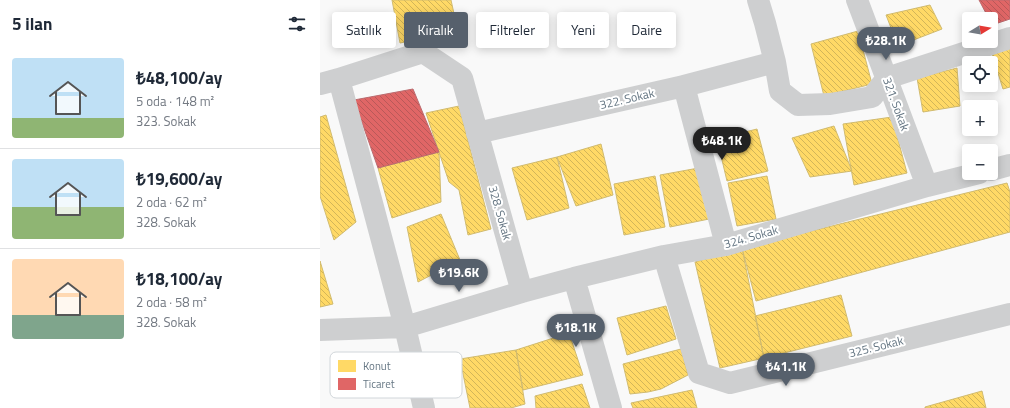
<!DOCTYPE html>
<html lang="tr">
<head>
<meta charset="utf-8">
<style>
	:root { --surface:#fff; --page:#f2f2f3; --text:#1f2937; --muted:#747a83; --line:#e0e1e3; --accent:#56606c }
	body { margin:0; font-family:"Titillium Web",sans-serif; background:var(--page); color:var(--text); height:100vh; display:flex; flex-direction:column; font-size:15px; white-space:nowrap }
	* { box-sizing:border-box; margin:0 }
	p { font-size:13px; color:var(--muted) }
	.icon { flex:none; width:22px; height:22px; fill:none; stroke:currentColor; stroke-width:2; stroke-linecap:round; stroke-linejoin:round }
	.map { position:relative; flex:1; overflow:hidden }
	.drawer { display:flex; flex-direction:column; background:var(--surface); width:320px }
	.drawer>* { flex:none }
	.hud { position:absolute; left:12px; top:12px; width:380px; height:36px; display:flex; gap:8px }
	.needle { width:26px; rotate:79deg }
	.buttons { position:absolute; left:642px; top:12px; display:grid; gap:8px }
	.buttons a { display:grid; place-items:center; width:36px; height:36px; border-radius:4px; background:var(--surface); box-shadow:0 2px 10px #0003; font-size:20px }
	.price { position:absolute; translate:-50% -34px; padding:0 9px; border-radius:14px; background:var(--accent); color:#fff; font-size:13px; line-height:26px; filter:drop-shadow(0 1px 2px #0008) }
	.price::after { content:''; position:absolute; left:50%; top:24px; width:12px; height:9px; margin-left:-6px; background:inherit; clip-path:polygon(0 0,100% 0,50% 100%) }
	.price.active { background:#222; color:#fff }
	ul { padding:0; list-style:none }
	li { display:flex; align-items:center; gap:12px; height:100px; padding:0 12px }
	li+li { border-top:1px solid var(--line) }
	li span { display:grid; place-items:center; flex:none; width:112px; height:80px; border-radius:4px; color:#555 }
	li>.icon { margin-inline-start:auto }
	span .icon { width:48px; height:48px; fill:#fffc; stroke-width:1 }
	li b { font-size:17px }
	h2 { display:flex; justify-content:space-between; align-items:center; height:48px; padding:0 12px; font-size:17px }
	.pill { padding:0 14px; border-radius:4px; background:var(--surface); box-shadow:0 2px 10px #0003; font-size:14px; line-height:36px }
	.pill.active { background:var(--accent); color:#fff }
	main { display:flex; flex:1; min-height:0 }
	.map>svg:first-child { display:block }
	.homes { fill:url(#homes-back-hatch); stroke:#d1bb6f }
	.shops { fill:url(#shops-back-hatch); stroke:#bb6b6f }
	.lines { fill:none; stroke-linecap:round; stroke-linejoin:round }
	.minor { stroke:#cecfd0; stroke-width:22 }
	.labels { text-anchor:middle; stroke-width:4; stroke-linejoin:round; paint-order:stroke }
	.street-label { font-size:12px; fill:#657683; stroke:#fff }
	.key { fill:#fff; stroke:#d1d6da; stroke-width:1 }
	.key-label { font-size:11px; fill:#657683 }
</style>
</head>
<body>
<main>
<section class="drawer">
<h2>5 ilan<svg class="icon" aria-label="filters" viewBox="0 0 24 24"><path d="M4 7h16M4 17h16"/><circle cx="9" cy="7" r="2"/><circle cx="15" cy="17" r="2"/></svg></h2>
<ul>
<li><span style="background:linear-gradient(#bfe0f5 75%,#8fb573 0)"><svg class="icon" aria-label="home" viewBox="0 0 24 24"><path d="M3 11l9-7 9 7M6 9v11h12V9"/></svg></span><div><b>₺48,100/ay</b><p>5 oda · 148 m²</p><p>323. Sokak</p></div></li>
<li><span style="background:linear-gradient(#bfe0f5 60%,#8fb573 0)"><svg class="icon" aria-label="home" viewBox="0 0 24 24"><path d="M3 11l9-7 9 7M6 9v11h12V9"/></svg></span><div><b>₺19,600/ay</b><p>2 oda · 62 m²</p><p>328. Sokak</p></div></li>
<li><span style="background:linear-gradient(#ffd9b3 70%,#7fa58c 0)"><svg class="icon" aria-label="home" viewBox="0 0 24 24"><path d="M3 11l9-7 9 7M6 9v11h12V9"/></svg></span><div><b>₺18,100/ay</b><p>2 oda · 58 m²</p><p>328. Sokak</p></div></li>
</ul>
</section>
<div class="map">
<svg width="690" height="408" viewBox="0 0 690 408">
	<defs>
		<pattern id="homes-back-hatch" width="6" height="6" patternUnits="userSpaceOnUse"><rect width="6" height="6" fill="#ffd966"/><path d="M-1 5l2 2M0 0l6 6M5-1l2 2" fill="none" stroke="#d2b559"/></pattern>
		<pattern id="shops-back-hatch" width="6" height="6" patternUnits="userSpaceOnUse"><rect width="6" height="6" fill="#e06666"/><path d="M-1 5l2 2M0 0l6 6M5-1l2 2" fill="none" stroke="#b95959"/></pattern>
	</defs>
	<rect width="100%" height="100%" fill="#f9f9f9"/>
	<path class="homes" d="M72 0H131L138 32 80 43Z
		M610 5 622 29 578 46 566 15Z
		M538 31 552 84 504 96 491 44Z
		M690 48V87L683 89 672 54Z
		M637 68 640 106 603 112 597 78Z
		M139 106 171 229 148 235 139 190 129 182 106 113Z
		M6 115 36 222 14 240 0 196V117Z
		M572 117 587 173 534 185 523 124Z
		M514 126 532 171 490 177 472 138Z
		M437 129 448 171 407 181 397 139Z
		M281 144 293 195 256 206 237 157Z
		M119 152 121 202 72 218 58 168Z
		M237 157 249 208 207 220 192 168Z
		M384 167 394 218 350 227 340 175Z
		M335 176 345 227 304 235 294 184Z
		M447 176 456 219 417 226 408 183Z
		M687 183 690 192V232L436 301 422 248Z
		M121 214 140 260 98 282 87 227Z
		M422 248 444 358 400 368 375 262Z
		M0 261 13 304 0 307Z
		M521 295 532 336 444 358 435 316Z
		M346 306 356 339 307 355 297 318Z
		M249 333 263 375 203 390 196 350Z
		M361 349 368 375 341 389 328 392 310 394 303 364Z
		M196 350 205 404 191 408H150L140 359Z
		M262 384 270 408H216L215 396Z
		M372 390 377 408H313L311 403Z
		M662 391 666 408H605V407Z"/>
	<path class="shops" d="M659 0H690V19L672 25 671 22V19H669Z
		M93 89 119 152 58 168 34 100Z"/>
	<g class="lines">
		<path class="minor" d="M537 0 607 186
			M455 62 460 91 478 105 510 104 552 97 567 78 690 38
			M19 79 85 327 104 408
			M0 84 19 79 103 52 142 78 202 292
			M364 86 406 245
			M157 133 364 86 455 62 445 23 438 0
			M671 170 690 165
			M344 256 379 373 410 383 690 314
			M254 278 291 408
			M0 330 85 327 202 292 254 278 344 256 406 245 607 186 659 173"/>
	</g>
	<g class="labels">
		<g class="street-label">
			<text transform="translate(307 99) rotate(-13)" y="4">322. Sokak</text>
			<text transform="translate(576 104) rotate(70)" y="4">321. Sokak</text>
			<text transform="translate(180 213) rotate(74)" y="4">328. Sokak</text>
			<text transform="translate(431 237) rotate(-16)" y="4">324. Sokak</text>
			<text transform="translate(556 347) rotate(-14)" y="4">325. Sokak</text>
		</g>
	</g>
	<rect x="10" y="352" width="132" height="46" rx="6" class="key"/>
	<rect x="18" y="360" width="18" height="12" fill="#ffd966"/>
	<rect x="18" y="378" width="18" height="12" fill="#e06666"/>
	<g class="key-label">
		<text x="43" y="370">Konut</text>
		<text x="43" y="388">Ticaret</text>
	</g>
</svg>
<div class="buttons">
<a><svg class="needle" viewBox="-14 -14 28 28"><path d="M0-13l5 13h-10z" fill="#e53935"/><path d="M0 13l5-13h-10z" fill="#747a83"/></svg></a>
<a><svg class="icon" aria-label="locate" viewBox="0 0 24 24"><circle cx="12" cy="12" r="6"/><path d="M12 2v4M12 18v4M2 12h4M18 12h4"/></svg></a>
<a>+</a>
<a>−</a>
</div>
<b class="price" style="left:566px;top:61px">₺28.1K</b>
<b class="price active" style="left:402px;top:161px">₺48.1K</b>
<b class="price" style="left:139px;top:293px">₺19.6K</b>
<b class="price" style="left:256px;top:348px">₺18.1K</b>
<b class="price" style="left:466px;top:387px">₺41.1K</b>
<div class="hud">
<a class="pill">Satılık</a>
<a class="pill active">Kiralık</a>
<a class="pill">Filtreler</a>
<a class="pill">Yeni</a>
<a class="pill">Daire</a>
</div>
</div>
</main>
</body>
</html>
